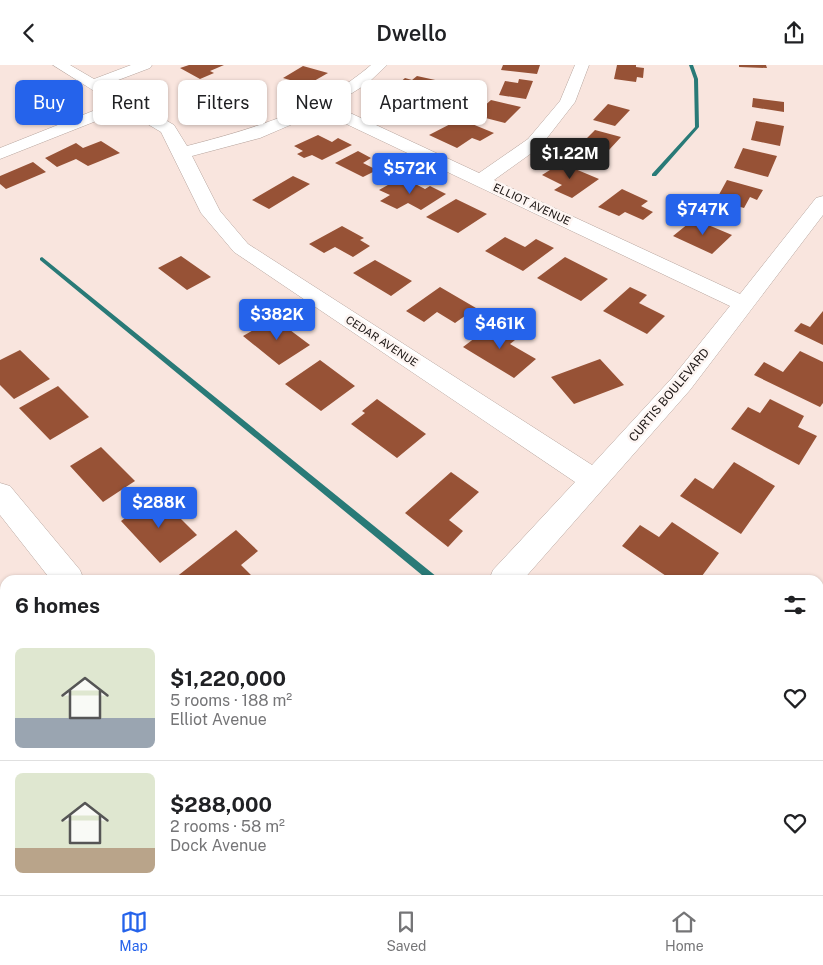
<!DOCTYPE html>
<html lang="en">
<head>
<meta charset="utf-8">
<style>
	:root { --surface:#fff; --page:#f6f6f6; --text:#202124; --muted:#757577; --line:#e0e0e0; --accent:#2563eb }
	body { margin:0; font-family:"Public Sans",sans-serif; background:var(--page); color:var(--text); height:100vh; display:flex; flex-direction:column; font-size:19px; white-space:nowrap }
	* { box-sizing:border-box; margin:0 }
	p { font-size:16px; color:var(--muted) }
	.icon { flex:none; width:28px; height:28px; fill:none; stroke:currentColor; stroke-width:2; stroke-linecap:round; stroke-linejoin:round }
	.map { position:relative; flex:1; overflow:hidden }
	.panel { position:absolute; left:0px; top:510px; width:824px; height:320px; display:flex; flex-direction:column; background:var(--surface); border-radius:15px 15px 0 0; box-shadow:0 1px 4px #0004 }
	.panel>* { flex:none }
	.guide { position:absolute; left:15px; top:15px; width:500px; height:45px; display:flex; gap:10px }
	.price { position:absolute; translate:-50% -42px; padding:0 11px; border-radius:5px; background:var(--accent); color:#fff; font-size:16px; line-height:32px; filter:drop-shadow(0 1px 2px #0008) }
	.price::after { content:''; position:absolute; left:50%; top:30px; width:15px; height:11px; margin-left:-8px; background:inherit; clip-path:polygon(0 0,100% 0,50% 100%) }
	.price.current { background:#222; color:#fff }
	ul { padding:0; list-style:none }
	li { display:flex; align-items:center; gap:15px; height:125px; padding:0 15px }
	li+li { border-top:1px solid var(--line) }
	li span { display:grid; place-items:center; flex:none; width:140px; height:100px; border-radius:8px; color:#555 }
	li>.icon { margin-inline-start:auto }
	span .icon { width:60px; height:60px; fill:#fffc; stroke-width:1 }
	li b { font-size:21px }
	h2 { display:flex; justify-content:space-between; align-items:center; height:60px; padding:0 15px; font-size:21px }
	.chip { padding:0 18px; border-radius:8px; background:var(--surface); box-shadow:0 1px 4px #0004; font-size:18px; line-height:45px }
	.chip.current { background:var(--accent); color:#fff }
	header { display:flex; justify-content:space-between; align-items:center; height:65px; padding:0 15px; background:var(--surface); font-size:22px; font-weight:600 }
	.tab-bar { display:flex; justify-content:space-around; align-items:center; height:70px; border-top:1px solid var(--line); background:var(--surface); font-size:14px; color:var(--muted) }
	.tab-bar a { display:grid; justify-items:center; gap:2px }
	.tab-bar .current { color:var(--accent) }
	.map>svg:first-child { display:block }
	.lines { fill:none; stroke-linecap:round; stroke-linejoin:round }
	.stream { fill:#297a77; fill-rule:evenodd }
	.building { fill:#975236 }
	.minor-casing { stroke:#b6a49d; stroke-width:1 }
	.minor { fill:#fff; fill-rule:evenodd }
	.labels { text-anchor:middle; stroke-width:5; stroke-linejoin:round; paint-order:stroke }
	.far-street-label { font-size:11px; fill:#1a1412; stroke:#fdf5f2 }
	.street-label { font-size:12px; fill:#1a1412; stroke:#fdf5f2 }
</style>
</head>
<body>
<header><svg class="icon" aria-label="back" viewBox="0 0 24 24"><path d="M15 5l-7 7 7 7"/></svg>Dwello<svg class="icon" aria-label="share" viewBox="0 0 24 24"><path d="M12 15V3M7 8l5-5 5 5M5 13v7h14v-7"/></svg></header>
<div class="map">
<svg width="823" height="830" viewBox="0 0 823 830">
	<rect width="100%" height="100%" fill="#f9e5de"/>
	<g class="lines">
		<path class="stream" d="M689 0H693L698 14 699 62 656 111H652V109L695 62 694 14Z
			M42 192 437 512 438 515H428L40 195V193Z
			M823 662V679L819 682V666L820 664Z
			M738 825H749L747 830H735Z"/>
	</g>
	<path class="building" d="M189 0H224L210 6 214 8 200 14 180 3Z
		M503 0H540L537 9 501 5Z
		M617 0H636V2L644 3 643 13 637 12 636 17 614 14Z
		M739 0H766L767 3 739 2Z
		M303 1 328 8 307 20 283 13Z
		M417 11 449 18 437 29 397 20 405 13 412 15Z
		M519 14 533 16 526 34 499 30 505 16 518 18Z
		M386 25 416 34 402 44 395 42 388 47 369 41 382 32 377 31Z
		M753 33 784 37V47L752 42Z
		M491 35 521 42 505 58 474 50Z
		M221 37 244 49 231 54 225 50 205 59 184 47 200 41 205 43Z
		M608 39 630 45 615 61 593 55Z
		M460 54 494 68 480 76 472 73 457 83 429 70Z
		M756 56 784 61 780 81 751 75Z
		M595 65 621 72 608 86 582 78Z
		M318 70 332 77 338 73 352 80 322 95 312 90 304 93 297 89 303 86 294 81Z
		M101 76 120 88 88 101 76 94 57 102 45 93 76 78 83 83Z
		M743 83 777 91 768 112 734 103Z
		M358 86 371 93 363 98 377 105 363 112 335 98Z
		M33 97 46 107 6 124 0 119V111Z
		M561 98 599 114 572 133 554 125 562 120 542 110Z
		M293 111 310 119 269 144 252 135Z
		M402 112 425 124 430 121 446 129 421 145 408 138 397 144 380 136 390 130 379 125Z
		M727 115 763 125 757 135 750 132 744 143 716 135Z
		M622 124 648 136 641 141 653 147 643 155 625 147 619 151 598 142Z
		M456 134 487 149 458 168 426 152Z
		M694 154 732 170 712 189 673 171Z
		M342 161 364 173 360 175 370 181 353 192 335 182 324 188 309 179Z
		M505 172 525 182 536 174 554 183 523 206 485 186Z
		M181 191 211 212 187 225 158 203Z
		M565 192 608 214 581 236 537 213Z
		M375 195 412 216 391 231 353 208Z
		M440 222 476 243 455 258 437 247 424 257 406 246Z
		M630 222 647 230 639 238 665 251 647 269 603 246Z
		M823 246V280L794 266 801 258 810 262Z
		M274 253 310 280 279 300 243 271Z
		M496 257 520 271 510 279 536 294 514 313 463 282Z
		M20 285 50 314 14 334 0 320V295Z
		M800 286 823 297V338L820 342 754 310 764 297 783 307Z
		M600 294 624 320 574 339 551 312Z
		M320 295 355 321 321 346 285 319Z
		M58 321 89 352 50 375 19 343Z
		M377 334 426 369 397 393 351 359 365 348 362 346Z
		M770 334 804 351 798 362 817 371 799 400 731 364 748 342 760 348Z
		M101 382 135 416 103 437 70 401Z
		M734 397 775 421 741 469 680 431 695 413 713 424Z
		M451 407 479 427 449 455 463 466 448 482 405 448Z
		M157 430 197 470 160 498 121 456Z
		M672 457 719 488 699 515H672L622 481 640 460 659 472Z
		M236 465 258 486 241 500 256 515H176L175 513Z
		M5 643V721L0 714V647Z
		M5 813V825H91L85 830H0V818Z
		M351 825H442L438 830H347Z"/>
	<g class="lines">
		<g class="minor-casing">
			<path id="minor" d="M53 0H70L94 14 131 0H152L150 3 105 20 174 60 187 81C252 64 319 45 371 0H387L368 18 333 40 479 108 528 74 560 36 575 0H589L575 37 540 82 494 115 740 229 816 133 823 131V150L690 325 523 515H489L493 505 575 417 234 187 201 148 161 67 124 45 0 94V83L113 38ZM321 47 730 241 672 313 592 400 248 179 220 146 192 91 260 73Z
				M0 418 10 421 80 505 84 515H51L0 450Z
				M195 825H238L236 830H193Z"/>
		</g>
		<use href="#minor" class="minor"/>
	</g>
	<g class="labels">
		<g class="far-street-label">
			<text transform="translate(532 139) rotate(25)" y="4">ELLIOT AVENUE</text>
			<text transform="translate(382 276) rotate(33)" y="4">CEDAR AVENUE</text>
		</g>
		<g class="street-label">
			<text transform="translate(669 330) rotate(-50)" y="4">CURTIS BOULEVARD</text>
		</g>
	</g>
</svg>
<b class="price current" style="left:570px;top:115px">$1.22M</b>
<b class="price" style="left:410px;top:130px">$572K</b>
<b class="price" style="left:703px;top:171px">$747K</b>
<b class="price" style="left:277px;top:276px">$382K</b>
<b class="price" style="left:500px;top:285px">$461K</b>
<b class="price" style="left:159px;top:464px">$288K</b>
<div class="guide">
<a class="chip current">Buy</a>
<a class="chip">Rent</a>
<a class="chip">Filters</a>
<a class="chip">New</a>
<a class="chip">Apartment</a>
</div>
<section class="panel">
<h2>6 homes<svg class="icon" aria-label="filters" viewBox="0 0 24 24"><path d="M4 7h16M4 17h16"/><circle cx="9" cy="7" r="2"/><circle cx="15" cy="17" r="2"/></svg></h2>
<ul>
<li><span style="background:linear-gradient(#dfe7d0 70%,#9aa5b1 0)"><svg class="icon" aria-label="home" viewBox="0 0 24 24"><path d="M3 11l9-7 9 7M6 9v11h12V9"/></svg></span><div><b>$1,220,000</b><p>5 rooms · 188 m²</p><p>Elliot Avenue</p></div><svg class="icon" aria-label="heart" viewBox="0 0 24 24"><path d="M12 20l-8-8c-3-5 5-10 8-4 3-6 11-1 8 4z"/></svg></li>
<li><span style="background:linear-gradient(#dfe7d0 75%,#b9a48a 0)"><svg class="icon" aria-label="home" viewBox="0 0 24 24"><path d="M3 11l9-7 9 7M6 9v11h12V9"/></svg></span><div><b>$288,000</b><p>2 rooms · 58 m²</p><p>Dock Avenue</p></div><svg class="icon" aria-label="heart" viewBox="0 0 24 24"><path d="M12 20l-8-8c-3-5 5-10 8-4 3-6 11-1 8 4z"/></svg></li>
</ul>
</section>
</div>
<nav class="tab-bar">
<a class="current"><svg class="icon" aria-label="map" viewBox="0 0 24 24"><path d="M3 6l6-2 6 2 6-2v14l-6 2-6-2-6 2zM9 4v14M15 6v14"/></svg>Map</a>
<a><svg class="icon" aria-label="saved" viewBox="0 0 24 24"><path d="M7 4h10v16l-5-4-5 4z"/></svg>Saved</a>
<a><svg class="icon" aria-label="home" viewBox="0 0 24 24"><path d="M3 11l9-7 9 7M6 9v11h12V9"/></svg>Home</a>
</nav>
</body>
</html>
